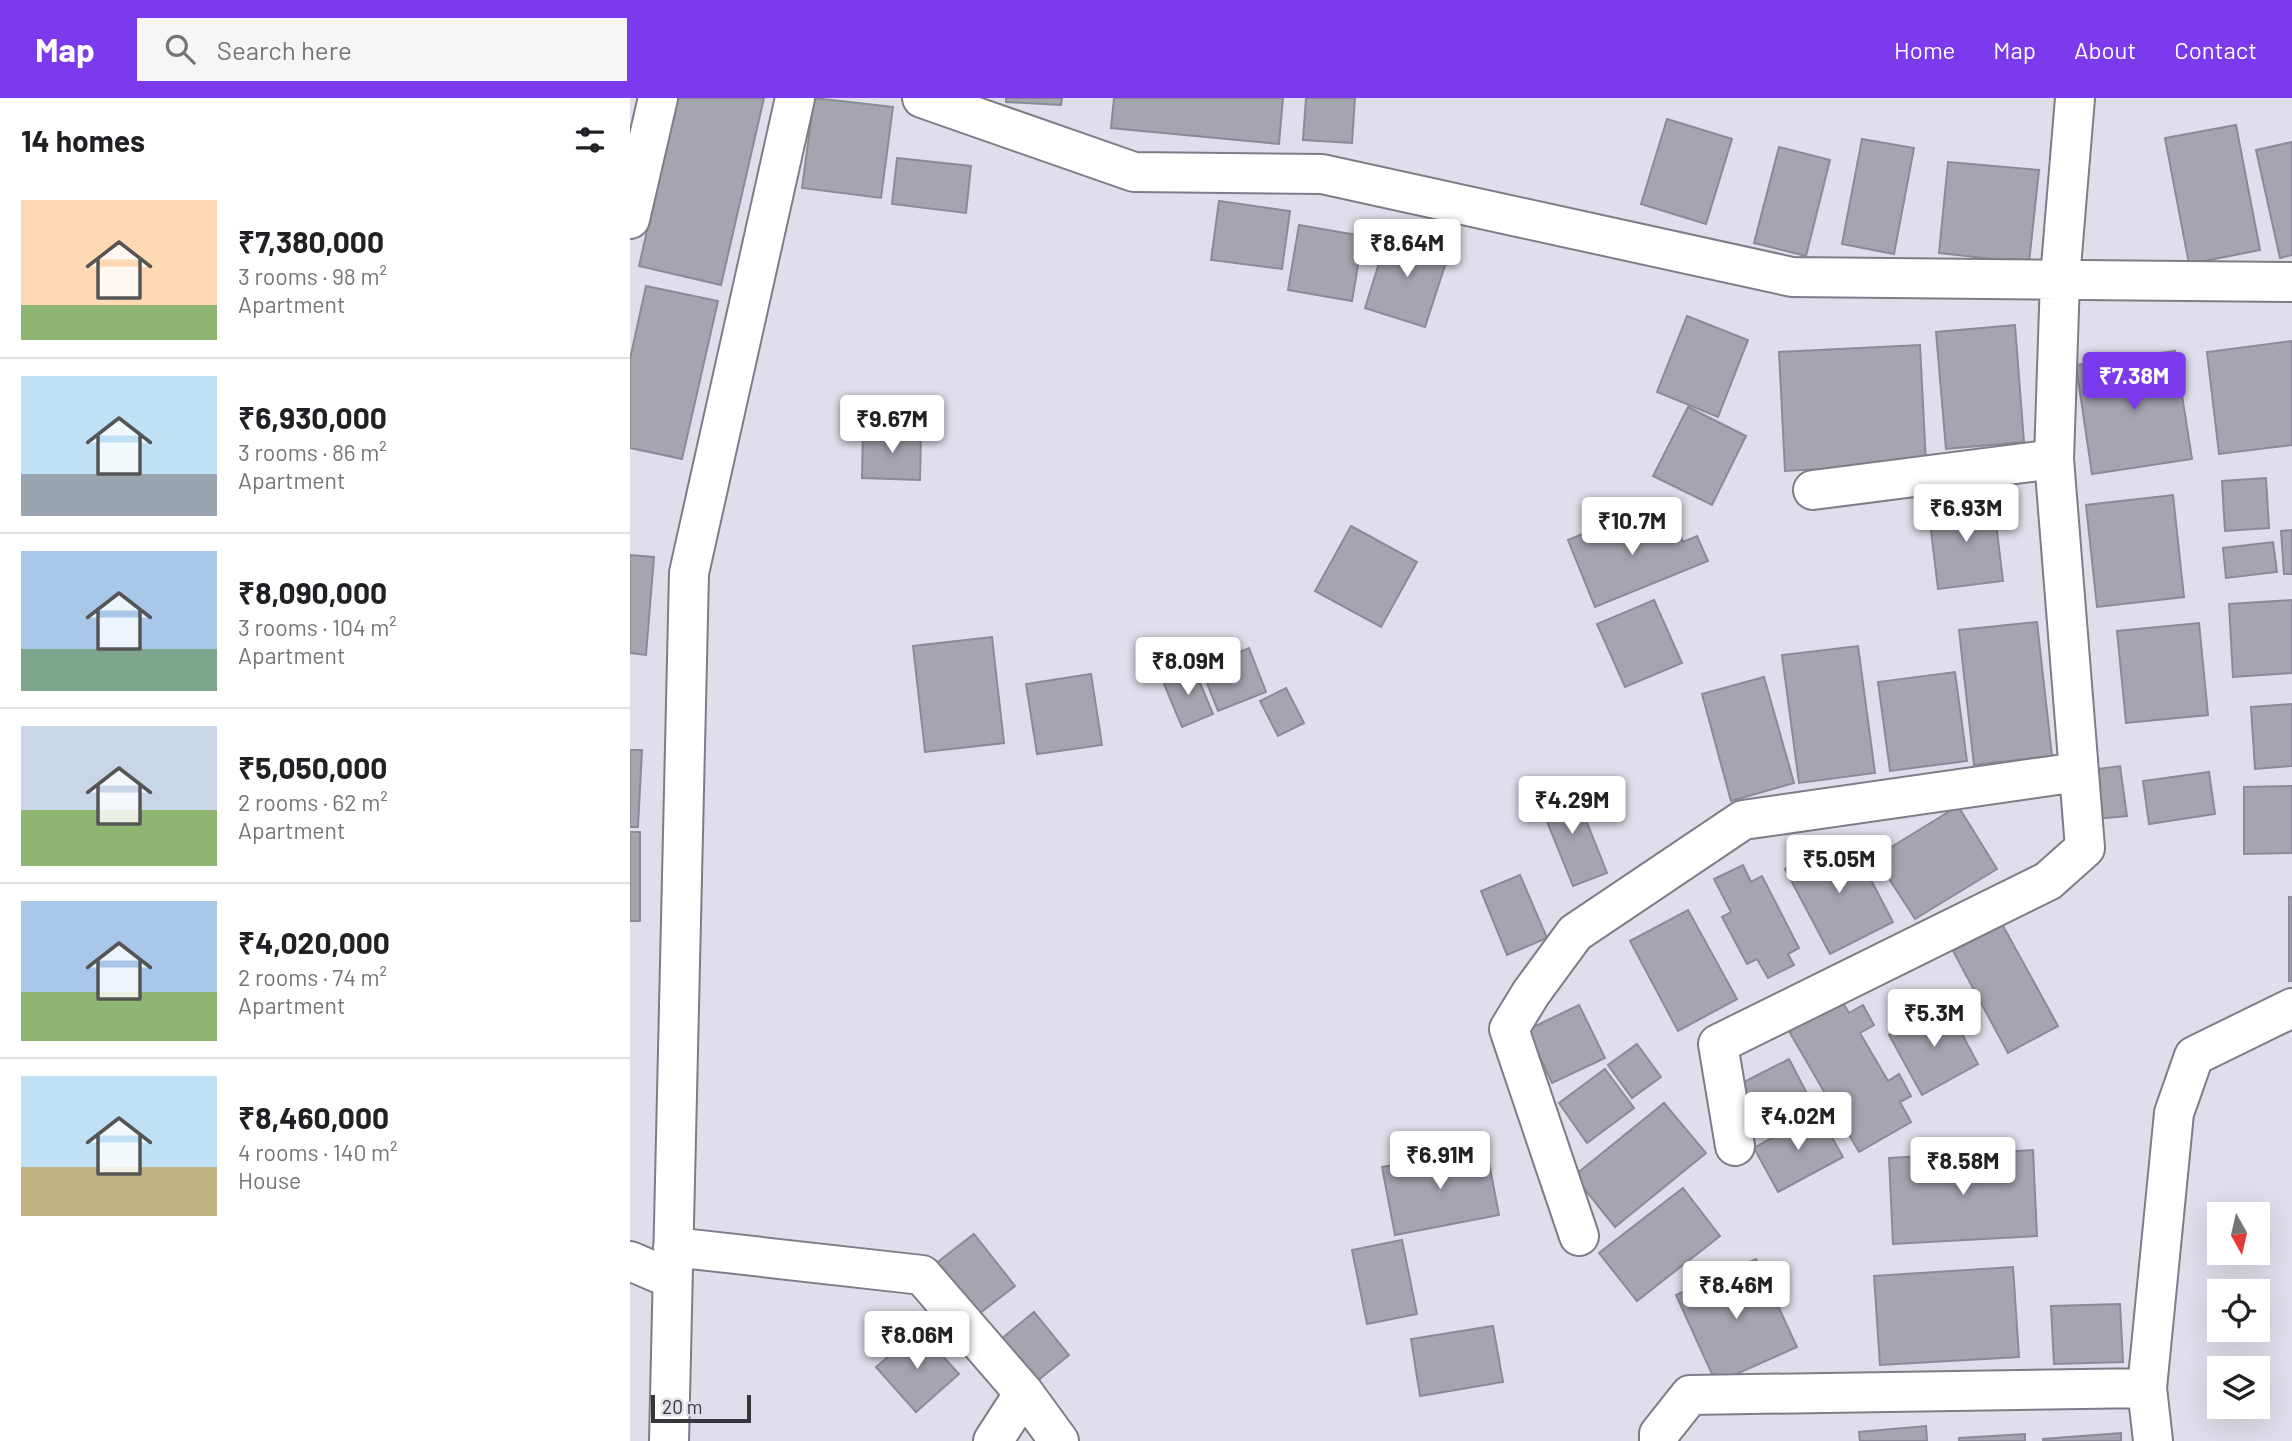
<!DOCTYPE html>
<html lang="en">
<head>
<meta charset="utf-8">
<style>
	:root { --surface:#fff; --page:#f6f6f6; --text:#202124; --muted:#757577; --line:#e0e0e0; --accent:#7c3aed }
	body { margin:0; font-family:Barlow,sans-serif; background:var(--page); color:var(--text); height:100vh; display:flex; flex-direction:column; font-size:26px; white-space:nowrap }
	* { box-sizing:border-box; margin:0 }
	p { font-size:23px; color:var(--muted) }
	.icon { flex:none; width:38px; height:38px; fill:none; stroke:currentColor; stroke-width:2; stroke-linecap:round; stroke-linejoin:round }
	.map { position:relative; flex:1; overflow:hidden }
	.drawer { display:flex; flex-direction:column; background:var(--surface); width:630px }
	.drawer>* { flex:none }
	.needle { width:46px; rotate:172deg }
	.buttons { position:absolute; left:1577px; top:1104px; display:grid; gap:14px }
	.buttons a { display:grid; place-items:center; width:63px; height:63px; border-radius:0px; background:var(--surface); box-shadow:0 7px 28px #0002; font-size:35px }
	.scale { position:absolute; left:21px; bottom:18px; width:100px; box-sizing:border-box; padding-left:7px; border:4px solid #36363b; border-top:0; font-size:19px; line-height:24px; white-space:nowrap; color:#36363b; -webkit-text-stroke:5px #dfdfeb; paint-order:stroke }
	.price { position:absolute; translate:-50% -60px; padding:0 16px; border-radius:7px; background:#fff; color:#222; font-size:23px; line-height:46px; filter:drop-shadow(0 2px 4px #0008) }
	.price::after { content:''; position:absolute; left:50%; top:42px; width:21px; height:16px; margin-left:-10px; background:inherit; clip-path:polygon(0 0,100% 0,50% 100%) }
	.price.current { background:var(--accent); color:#fff }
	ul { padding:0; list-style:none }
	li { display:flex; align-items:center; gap:21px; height:175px; padding:0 21px }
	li+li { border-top:2px solid var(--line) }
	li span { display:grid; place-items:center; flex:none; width:196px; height:140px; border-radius:0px; color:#555 }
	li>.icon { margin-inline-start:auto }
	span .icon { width:84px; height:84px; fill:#fffc; stroke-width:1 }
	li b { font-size:30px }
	h2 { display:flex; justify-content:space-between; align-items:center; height:84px; padding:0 21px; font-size:30px }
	header { display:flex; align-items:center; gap:42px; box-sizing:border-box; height:98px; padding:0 35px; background:var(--accent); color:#fff }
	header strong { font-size:33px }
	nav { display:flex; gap:38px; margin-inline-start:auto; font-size:24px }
	.search { width:490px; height:63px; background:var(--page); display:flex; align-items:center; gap:18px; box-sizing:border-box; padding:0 24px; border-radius:0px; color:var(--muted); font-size:26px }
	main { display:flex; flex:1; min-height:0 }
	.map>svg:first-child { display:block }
	.building { fill:#a5a5b0; stroke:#8a8b96; stroke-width:2 }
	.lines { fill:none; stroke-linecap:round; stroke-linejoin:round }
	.minor-casing { stroke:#7c7d87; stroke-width:42 }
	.minor { stroke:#fff; stroke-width:38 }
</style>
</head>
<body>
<header>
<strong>Map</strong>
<div class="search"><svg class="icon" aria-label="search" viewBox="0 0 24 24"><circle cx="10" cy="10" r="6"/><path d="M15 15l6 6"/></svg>Search here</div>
<nav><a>Home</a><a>Map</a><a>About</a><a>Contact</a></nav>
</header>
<main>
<section class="drawer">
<h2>14 homes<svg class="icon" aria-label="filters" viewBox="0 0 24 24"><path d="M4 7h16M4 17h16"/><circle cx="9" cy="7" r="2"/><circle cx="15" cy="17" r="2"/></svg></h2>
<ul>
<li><span style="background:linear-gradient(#ffd9b3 75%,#8fb573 0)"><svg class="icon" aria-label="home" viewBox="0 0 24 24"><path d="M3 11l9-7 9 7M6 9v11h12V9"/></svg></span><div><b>₹7,380,000</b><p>3 rooms · 98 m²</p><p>Apartment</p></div></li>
<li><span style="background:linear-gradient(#bfe0f5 70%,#9aa5b1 0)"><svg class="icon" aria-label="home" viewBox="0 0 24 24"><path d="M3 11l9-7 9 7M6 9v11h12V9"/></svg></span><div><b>₹6,930,000</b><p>3 rooms · 86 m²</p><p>Apartment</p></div></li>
<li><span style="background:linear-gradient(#a9c7e8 70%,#7fa58c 0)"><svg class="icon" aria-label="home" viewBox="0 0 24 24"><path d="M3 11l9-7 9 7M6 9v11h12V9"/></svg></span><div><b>₹8,090,000</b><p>3 rooms · 104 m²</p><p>Apartment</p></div></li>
<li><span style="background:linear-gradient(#c9d6e8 60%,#8fb573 0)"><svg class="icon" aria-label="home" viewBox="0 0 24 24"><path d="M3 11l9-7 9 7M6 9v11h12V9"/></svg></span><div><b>₹5,050,000</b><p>2 rooms · 62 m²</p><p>Apartment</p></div></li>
<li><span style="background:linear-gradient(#a9c7e8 65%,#8fb573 0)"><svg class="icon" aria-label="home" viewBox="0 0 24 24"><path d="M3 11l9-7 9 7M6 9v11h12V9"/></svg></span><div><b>₹4,020,000</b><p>2 rooms · 74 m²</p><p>Apartment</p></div></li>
<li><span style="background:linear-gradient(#bfe0f5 65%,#c2b280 0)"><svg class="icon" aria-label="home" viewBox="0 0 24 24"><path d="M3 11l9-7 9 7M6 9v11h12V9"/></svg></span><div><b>₹8,460,000</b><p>4 rooms · 140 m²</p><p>House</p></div></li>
</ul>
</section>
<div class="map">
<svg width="1662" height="1343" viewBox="0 0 1662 1343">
	<rect width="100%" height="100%" fill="#dfdfeb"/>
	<path class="building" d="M47 0H134L91 187 9 168Z
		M184 0 263 9 251 100 172 90Z
		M376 0H432L431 7 376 4Z
		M484 0H653L649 46 481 30Z
		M676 0H725L722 45 673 42Z
		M1037 21 1102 41 1076 126 1011 106Z
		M1606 27 1630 152 1559 166 1535 40Z
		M1232 41 1284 50 1264 156 1212 146Z
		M1662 44V157L1650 160 1626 52Z
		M1149 49 1200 62 1176 158 1124 145Z
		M267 60 341 68 336 115 262 106Z
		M1318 64 1409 72 1399 165 1309 155Z
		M589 103 660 113 652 171 581 162Z
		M669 127 733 138 722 203 658 192Z
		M759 133 820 152 795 229 735 210Z
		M16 188 88 203 52 361 0 350V261Z
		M1057 218 1118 242 1088 319 1027 294Z
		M1385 227 1394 344 1316 351 1306 234Z
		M1662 243V347L1589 356 1577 254Z
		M1290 247 1296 365 1155 373 1149 254Z
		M1545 253 1562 361 1462 376 1446 267Z
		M1058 309 1116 338 1082 407 1023 378Z
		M233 332 291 333 290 382 232 380Z
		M1636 380 1639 430 1595 433 1592 383Z
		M1543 397 1554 499 1467 509 1456 407Z
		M1363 400 1373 483 1308 491 1298 408Z
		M1004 414 1009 428 1021 423 1025 433 1045 425 1053 444 1067 438 1078 463 965 509 938 442Z
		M721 428 787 464 751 529 685 493Z
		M1662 432V476H1654L1651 433Z
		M1643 444 1647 474 1596 480 1593 450Z
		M0 457 24 459 16 557 0 555Z
		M1024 502 1052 565 995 589 967 526Z
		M1662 502V575L1603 579 1599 506Z
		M1407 524 1422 658 1344 667 1329 532Z
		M1569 525 1578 617 1496 625 1487 533Z
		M362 539 374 645 295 654 283 548Z
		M1228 548 1245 675 1169 685 1152 557Z
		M619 550 636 594 588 613 571 570Z
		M563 568 583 616 552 629 532 581Z
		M1325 574 1337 663 1260 673 1248 584Z
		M461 576 472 647 407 656 396 586Z
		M1134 579 1164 685 1101 703 1072 596Z
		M656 590 674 625 648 638 630 603Z
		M1662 606V668L1625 671 1621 609Z
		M0 652H12L8 729H0Z
		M1490 668 1497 718 1466 721 1460 672Z
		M1579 674 1585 716 1519 726 1513 683Z
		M942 687 977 775 943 788 908 701Z
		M1662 688V755L1614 756V689Z
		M1328 708 1367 771 1285 821 1245 759Z
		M0 734H10V823H0Z
		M1218 738 1263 824 1200 856 1155 771Z
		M1113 767 1121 784 1132 778 1169 850 1158 856 1164 867 1138 880 1127 861 1117 866 1092 819 1101 814 1084 781Z
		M890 777 917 840 877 857 851 793Z
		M1659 799H1662V883H1659Z
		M1058 812 1107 901 1048 933 1000 843Z
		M1372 826 1428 928 1378 955 1323 853Z
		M1209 898 1219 915 1233 907 1244 927 1230 935 1258 983 1269 976 1281 998 1270 1004 1281 1024 1229 1054 1156 928Z
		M1316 906 1348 966 1292 997 1259 937Z
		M949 907 975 960 922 985 897 932Z
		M1007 946 1031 979 1002 1000 978 967Z
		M1159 961 1183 1007 1124 1037 1100 991Z
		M975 971 1004 1010 957 1045 929 1005Z
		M1034 1005 1076 1055 985 1129 944 1078Z
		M1188 1014 1213 1059 1148 1094 1124 1050Z
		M856 1049 869 1117 765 1137 752 1069Z
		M1403 1052 1407 1138 1263 1146 1259 1060Z
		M1053 1090 1090 1138 1007 1203 969 1155Z
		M344 1136 385 1188 341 1222 300 1170Z
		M772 1142 787 1216 737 1226 722 1152Z
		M1126 1161 1167 1249 1086 1285 1046 1197Z
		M1383 1169 1389 1259 1250 1267 1244 1178Z
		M1490 1206 1493 1264 1424 1266 1421 1208Z
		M404 1214 439 1257 401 1288 365 1246Z
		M863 1228 873 1284 790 1298 781 1241Z
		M289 1232 329 1276 286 1314 246 1269Z
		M1296 1328 1297 1343H1230L1229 1334Z
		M1491 1335V1343H1413V1341Z
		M1395 1336V1343H1329V1340Z"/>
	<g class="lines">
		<g class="minor-casing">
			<path id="minor" d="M292 0 504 74 692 76 1162 179 1662 184
				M0 121 28 0
				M1183 392 1424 361
				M1105 1048 1088 946 1418 783 1455 750 1424 361 1430 181 1445 0
				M949 1138 879 931 901 895 945 835 1113 722 1448 674
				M43 1149 292 1177 394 1295 429 1343
				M0 1163 42 1181
				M39 1343 59 475 165 0
				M363 1343 394 1295
				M1029 1343V1336L1060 1297 1517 1290
				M1523 1343 1517 1290 1544 1015 1564 958 1662 910"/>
		</g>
		<use href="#minor" class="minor"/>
	</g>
</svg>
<div class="buttons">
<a><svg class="needle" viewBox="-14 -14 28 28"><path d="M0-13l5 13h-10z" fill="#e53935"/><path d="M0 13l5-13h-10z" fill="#757577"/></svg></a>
<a><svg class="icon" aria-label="locate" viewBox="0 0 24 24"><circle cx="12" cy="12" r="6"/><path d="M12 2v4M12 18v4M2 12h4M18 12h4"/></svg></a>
<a><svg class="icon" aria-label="layers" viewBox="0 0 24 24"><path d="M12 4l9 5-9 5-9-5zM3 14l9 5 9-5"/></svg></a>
</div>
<div class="scale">20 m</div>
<b class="price" style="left:777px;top:181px">₹8.64M</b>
<b class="price current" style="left:1504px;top:314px">₹7.38M</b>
<b class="price" style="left:262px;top:357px">₹9.67M</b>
<b class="price" style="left:1336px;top:446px">₹6.93M</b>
<b class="price" style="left:1002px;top:459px">₹10.7M</b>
<b class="price" style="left:558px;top:599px">₹8.09M</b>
<b class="price" style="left:942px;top:738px">₹4.29M</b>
<b class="price" style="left:1209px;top:797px">₹5.05M</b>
<b class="price" style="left:1304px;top:951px">₹5.3M</b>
<b class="price" style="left:1168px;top:1054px">₹4.02M</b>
<b class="price" style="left:810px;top:1093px">₹6.91M</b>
<b class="price" style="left:1333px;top:1099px">₹8.58M</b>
<b class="price" style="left:1106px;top:1223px">₹8.46M</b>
<b class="price" style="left:287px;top:1273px">₹8.06M</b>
</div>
</main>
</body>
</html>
